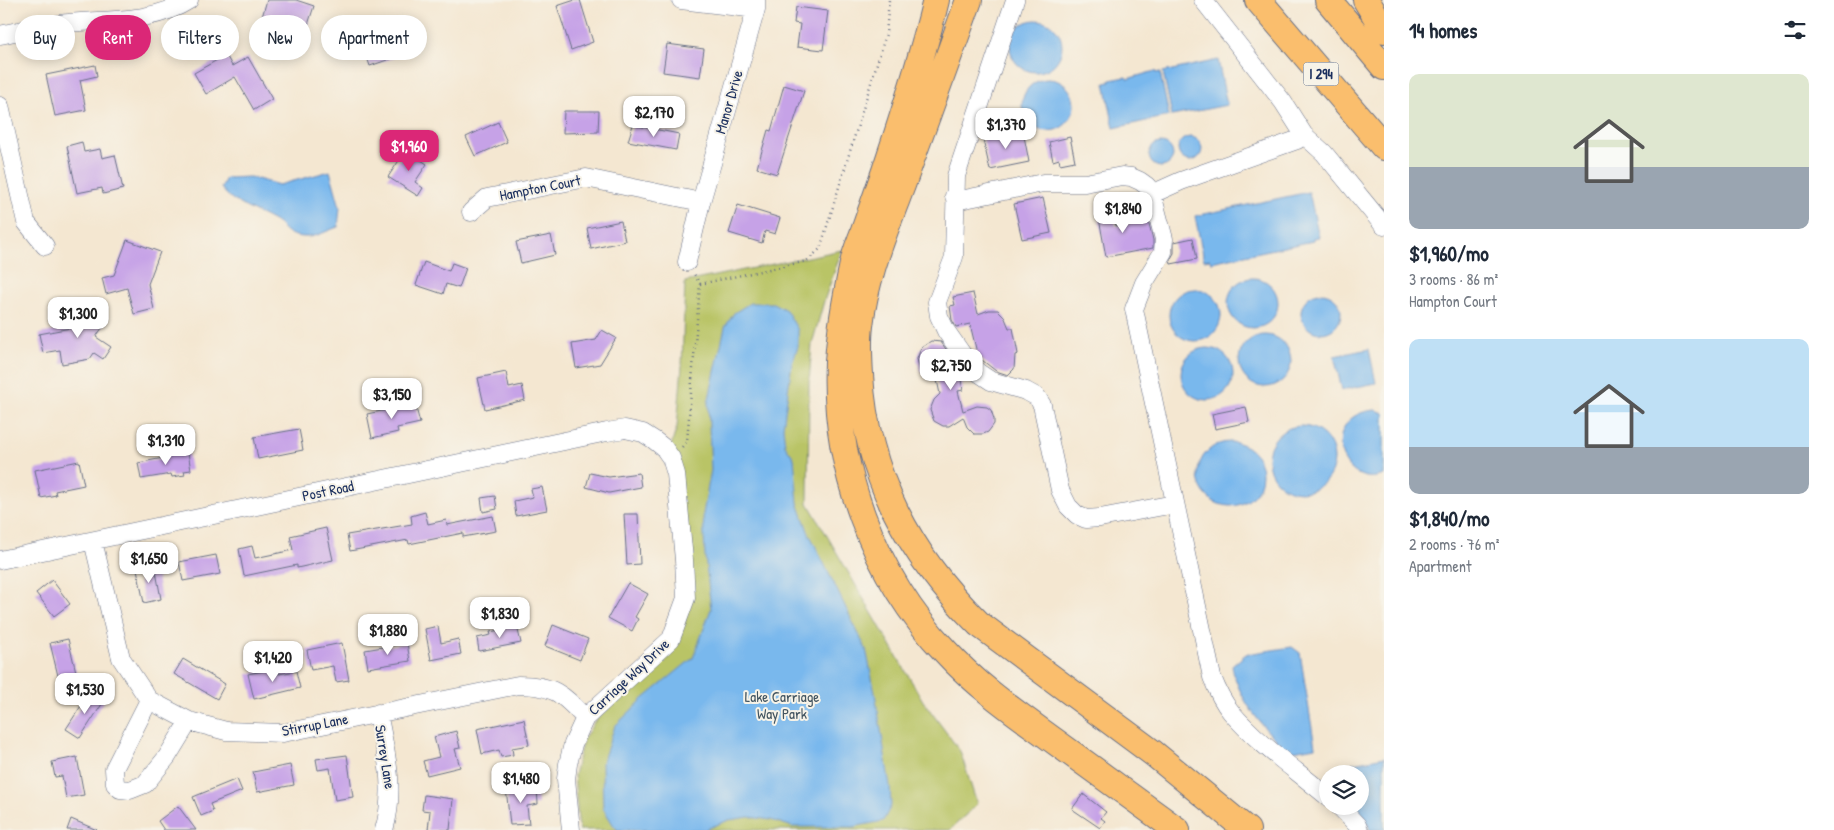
<!DOCTYPE html>
<html lang="en">
<head>
<meta charset="utf-8">
<style>
	:root { --surface:#fff; --page:#f2f2f3; --text:#1f2937; --muted:#747a83; --accent:#db2777 }
	body { margin:0; font-family:"Patrick Hand",sans-serif; background:var(--page); color:var(--text); height:100vh; display:flex; flex-direction:column; font-size:19px; white-space:nowrap }
	* { box-sizing:border-box; margin:0 }
	p { font-size:16px; color:var(--muted) }
	.icon { flex:none; width:28px; height:28px; fill:none; stroke:currentColor; stroke-width:2; stroke-linecap:round; stroke-linejoin:round }
	.map { position:relative; flex:1; overflow:hidden }
	.sheet { display:flex; flex-direction:column; background:var(--surface); width:450px }
	.sheet>* { flex:none }
	.guide { position:absolute; left:15px; top:15px; width:475px; height:45px; display:flex; gap:10px }
	.tools { position:absolute; left:1319px; top:765px; display:grid; gap:10px }
	.tools a { display:grid; place-items:center; width:50px; height:50px; border-radius:50%; background:var(--surface); box-shadow:0 2px 12px #0003; font-size:25px }
	.price { position:absolute; translate:-50% -42px; padding:0 11px; border-radius:10px; background:#fff; color:#222; font-size:16px; line-height:32px; filter:drop-shadow(0 1px 2px #0008) }
	.price::after { content:''; position:absolute; left:50%; top:30px; width:15px; height:11px; margin-left:-8px; background:inherit; clip-path:polygon(0 0,100% 0,50% 100%) }
	.price.current { background:var(--accent); color:#fff }
	ul { padding:0; list-style:none }
	li { display:grid; align-content:center; gap:10px; height:265px; padding:0 25px }
	li span { display:grid; place-items:center; height:155px; border-radius:10px; color:#555 }
	li>.icon { margin-inline-start:auto }
	span .icon { width:90px; height:90px; fill:#fffc; stroke-width:1 }
	li b { font-size:21px }
	h2 { display:flex; justify-content:space-between; align-items:center; height:60px; padding:0 25px; font-size:21px }
	.pill { padding:0 18px; border-radius:22px; background:var(--surface); box-shadow:0 2px 12px #0003; font-size:18px; line-height:45px }
	.pill.current { background:var(--accent); color:#fff }
	main { display:flex; flex:1; min-height:0 }
	.map>svg:first-child { display:block }
	.green { fill:#b9c466; stroke:#6a7a62 }
	.water { fill:#79b8ed; stroke:#4a74a6 }
	.building { fill:#c6a2e7 }
	.lines { fill:none; stroke-linecap:round; stroke-linejoin:round }
	.minor-casing { stroke:#676f86; stroke-width:19 }
	.highway-casing { stroke:#676f86; stroke-width:28 }
	.path { stroke:#676f86; stroke-width:2.5; stroke-dasharray:1 4; stroke-linecap:butt }
	.minor { stroke:#fff; stroke-width:18 }
	.highway { stroke:#fabe6d; stroke-width:26 }
	.labels { text-anchor:middle; stroke-width:4; stroke-linejoin:round; paint-order:stroke }
	.shield { fill:#f7f3e8; stroke:#5d6a87; stroke-width:1 }
	.shield-label { font-size:14px; font-weight:bold; fill:#1b2f5e }
	.street-label { font-size:15px; fill:#1b2f5e; stroke:#f7f3e8 }
	.park-label { font-size:15px; fill:#425460; stroke:#f7f3e8 }
</style>
</head>
<body>
<main>
<div class="map">
<svg width="1384" height="830" viewBox="0 0 1384 830">
	<rect width="100%" height="100%" fill="#f7f3e8"/>
	<filter id="ink" filterUnits="userSpaceOnUse"><feTurbulence type="fractalNoise" baseFrequency=".02" numOctaves="2"/><feDisplacementMap in="SourceGraphic" scale="10" xChannelSelector="R" yChannelSelector="G"/><feConvolveMatrix kernelMatrix="1 2 1 2 8 2 1 2 1" color-interpolation-filters="sRGB"/></filter>
	<filter id="wash" filterUnits="userSpaceOnUse"><feTurbulence type="fractalNoise" baseFrequency=".0096" numOctaves="4" result="noise"/><feDisplacementMap in="SourceGraphic" scale="20" xChannelSelector="R" yChannelSelector="G"/><feGaussianBlur stdDeviation="1.12" result="paint"/><feColorMatrix in="noise" values="0 0 0 0 0 0 0 0 0 0 0 0 0 0 0 0 0 1.4 0 .05"/><feComposite in="paint" operator="in"/></filter>
	<g filter="url(#wash)">
		<rect width="100%" height="100%" fill="#f4e7d1"/>
		<path class="green" d="M842 250 824 301 812 344 809 383 808 503 923 701 960 751 977 804 950 830H579L574 775 583 740 595 721 649 670 685 622 671 446 677 427 682 366 685 282Z"/>
		<path class="water" d="M1010 46a26 26 0 1 1 52 0a26 26 0 1 1-52 0Z
			M1218 60 1227 105 1172 116 1163 72Z
			M1155 71 1156 73 1160 72 1169 116 1114 128 1105 83 1110 82V80L1126 77 1127 79Z
			M1022 105a26 26 0 1 1 52 0a26 26 0 1 1-52 0Z
			M1178 149a12 12 0 1 1 24 0a12 12 0 1 1-24 0Z
			M1149 155a12 12 0 1 1 24 0a12 12 0 1 1-24 0Z
			M330 171 340 207 338 227C328 230 315 238 305 237 283 236 287 228 272 220 254 210 234 205 221 188L226 178 250 177 279 185Z
			M1309 192 1319 237 1313 238V241L1211 262 1210 259 1204 260 1195 216Z
			M1228 303a25 25 0 1 1 50 0a25 25 0 1 1-50 0Z
			M1169 315a26 26 0 1 1 52 0a26 26 0 1 1-52 0Z
			M1301 313a20 20 0 1 1 40 0a20 20 0 1 1-40 0Z
			M750 303H773L786 310 798 330V347L792 363 783 427 785 445 794 458 798 503 808 531 866 649 875 693 890 786 891 806 883 821 853 827H793L771 820 749 817 729 820 704 830H618L614 826 603 808 602 763 615 726 643 699 693 658 711 609 705 556 703 514 711 470 708 403 725 327 734 313Z
			M1239 361a26 26 0 1 1 52 0a26 26 0 1 1-52 0Z
			M1181 374a26 26 0 1 1 52 0a26 26 0 1 1-52 0Z
			M1369 349 1376 383 1342 390 1334 356Z
			M1376 410 1384 413V475C1338 492 1318 413 1376 410Z
			M1268 459a33 33 0 1 1 66 0a33 33 0 1 1-66 0Z
			M1198 474a32 32 0 1 1 64 0a32 32 0 1 1-64 0Z
			M1292 647 1300 653 1315 747 1288 752C1263 728 1239 701 1232 666L1246 654Z
			M1384 757V830H1370L1365 818 1354 806H1360V774H1336L1348 764Z"/>
		<g id="blocks">
			<path class="building" d="M267 0H296L314 6 306 31 262 17Z
				M575 0H580L593 42 571 50 557 6Z
				M796 7 828 11 823 50 797 47 800 24 794 23Z
				M398 20 410 52 370 66 362 43 389 34 383 25Z
				M667 44 704 49 700 77 663 72Z
				M226 55 232 66 248 57 272 99 254 110 235 77 206 94 194 73Z
				M95 65 97 76 80 80 86 110 55 116 46 75Z
				M784 85 804 91 777 174 757 168 768 130 771 131Z
				M564 111H599L598 132 563 133Z
				M498 122 507 142 475 156 466 137Z
				M633 125 679 134 676 150 628 141Z
				M1023 131 1029 162 990 170 983 139Z
				M1070 137 1075 161 1060 164 1059 159 1053 161 1049 142Z
				M82 142 84 152 100 149 102 158 115 155 123 189 103 194 102 188 77 193 67 146Z
				M406 150 427 164 415 182 423 188 418 196 388 177Z
				M1043 198 1051 233 1022 239 1014 204Z
				M1112 204 1116 226 1148 220 1153 240V248L1106 257 1097 207Z
				M738 205 780 218 775 234 765 231 762 243 729 233Z
				M621 221 625 241 591 249 587 228Z
				M551 235 555 255 521 263 516 242Z
				M1193 238 1197 259 1171 264 1170 260 1174 253V242Z
				M127 240 160 252 148 284 154 309 134 314 127 288 106 294 102 278 114 275Z
				M424 262 449 271 452 263 466 268 459 288 446 284 443 294 416 285Z
				M973 293 978 314 989 310H998L1004 316 1009 328H1013L1018 354 1015 355 1014 369 1008 375 996 371 978 357 970 324 956 327 952 320 950 306 955 305 953 297Z
				M89 307 108 319 96 337 111 347 103 359 94 353 90 359 62 364 60 350 43 353 39 334 76 327Z
				M602 330 616 338 600 364 576 368 572 344 596 340Z
				M931 341 941 342 955 362 953 376 960 375 963 390 958 391 963 411 977 406 987 407 991 410 994 419V424L988 432 983 434H974L967 427 963 417 949 426H943L934 421 930 410 934 400 940 394 937 380 924 375 920 370 917 359 921 348Z
				M506 372 509 388 522 385 525 400 485 409 478 378Z
				M415 404 420 423 397 428 398 432 372 438 367 414Z
				M1246 407 1249 422 1215 429 1212 414Z
				M299 429 303 450 258 459 254 437Z
				M179 450 180 455 188 453 191 470 184 471 185 475 172 477 171 474 141 479 138 463 168 457V452Z
				M79 461 84 485 55 491 56 495 41 498 35 470Z
				M590 473 609 477 639 473 641 487 609 493 586 487Z
				M542 487 547 510 516 516 514 501 533 497 531 489Z
				M495 496 497 509 483 512 481 498Z
				M425 512 428 524 446 520 447 525 493 516 496 531 463 537V533L409 544 408 540 350 551 347 535 412 524 411 516Z
				M624 514H638L640 564 627 565Z
				M326 528 333 560 297 568V565L244 576 239 549 252 546 255 558 293 550 290 536Z
				M216 555 220 574 183 581 179 562Z
				M155 566 161 599 144 603 137 569Z
				M52 580 70 604 54 616 36 593Z
				M628 583 648 594 635 617 638 619 632 631 608 618Z
				M553 625 588 639 580 660 545 646Z
				M438 626 441 643 458 639 461 654 431 660 425 629Z
				M517 626 521 643 479 651 477 638 491 635 490 632Z
				M68 639 78 680 60 684 50 643Z
				M342 643 349 680 336 682 333 666 311 670 307 650Z
				M407 643 410 661 368 668 365 650Z
				M183 659 225 684 217 699 174 674Z
				M278 668 279 674 296 671 300 688 254 699 248 674Z
				M90 692 104 701 80 738 66 729Z
				M524 719 529 745 512 748 513 755 501 757 499 750 482 754 477 729Z
				M456 731 460 748 455 749 460 767 427 775 423 761 439 757 434 737Z
				M347 755 353 797 335 800 330 768 318 770 316 759Z
				M77 757 84 795 66 798 62 776 55 777 52 762Z
				M290 765 294 785 257 792 253 772Z
				M237 779 242 791 210 804 213 811 201 816 193 797Z
				M537 786 538 804 527 806 529 824 510 825 506 788Z
				M1083 794 1106 812 1101 818 1105 821 1100 828 1072 809Z
				M424 795 453 799 450 830H428L430 811 422 810Z
				M178 806 196 830H164L158 821Z
				M71 819 97 830H67Z"/>
		</g>
	</g>
	<g filter="url(#ink)">
		<use href="#blocks" fill-opacity="0" stroke="#676f86" stroke-width="1"/>
		<g class="lines">
			<g class="minor-casing">
				<path id="minor" d="M681 0 756 9
					M1015 0 956 176 954 257 937 302 939 316 946 331 969 364 979 373 991 381 1026 391 1037 397 1042 405 1060 490 1068 506 1077 515 1086 519 1100 518 1174 504
					M1203 0 1283 102 1304 135 1324 153 1384 226
					M0 35C23 30 45 25 69 23 109 19 154 23 189 0
					M0 106 26 222 45 246
					M1152 194 1181 181 1297 140 1304 135
					M954 196 965 199 1043 183H1085L1122 176 1131 177 1140 181 1147 186 1152 194 1164 239 1163 252 1144 283 1134 309 1212 677C1217 690 1222 701 1231 712 1258 744 1295 769 1328 797
					M471 212 487 198 586 178 701 202
					M687 262 701 202 756 9V0
					M93 541 121 658 149 700 189 721 226 731 283 733 518 685C553 685 562 693 585 718
					M0 560 607 432 625 429 643 433 654 440 664 448 671 458 676 474 684 560 686 598 671 639 585 718 573 744 568 764 566 779 571 830
					M149 700 114 769 115 784 120 789 130 790 145 784 167 757 189 721
					M378 713C386 754 396 789 384 830
					M1339 806 1357 825 1359 830"/>
			</g>
			<g class="highway-casing">
				<path id="highway" d="M936 0C922 58 904 114 885 171 878 191 871 211 864 231 860 242 855 253 853 264 846 296 840 330 838 362 833 466 874 577 946 652 977 686 1016 713 1053 740 1094 770 1136 800 1177 830
					M969 0C947 62 924 123 902 185 885 231 865 277 860 326 858 342 859 359 860 375 866 475 909 555 979 624L1153 753 1247 830
					M1258 0 1384 147
					M1328 0 1384 67
					M1366 0 1384 30"/>
			</g>
			<path class="path" d="M700 284 807 261 820 249 886 34 889 0
				M682 447 687 441 700 284 694 274"/>
			<use href="#minor" class="minor"/>
			<use href="#highway" class="highway"/>
		</g>
	</g>
	<g class="labels">
		<rect class="shield" x="1303.5" y="62.5" width="35" height="23" rx="4"/>
		<g class="shield-label">
			<text x="1321" y="79">I 294</text>
		</g>
		<g class="street-label">
			<text transform="translate(729 102) rotate(-74)" y="5">Manor Drive</text>
			<text transform="translate(540 188) rotate(-11)" y="5">Hampton Court</text>
			<text transform="translate(328 491) rotate(-12)" y="5">Post Road</text>
			<text transform="translate(629 677) rotate(-43)" y="5">Carriage Way Drive</text>
			<text transform="translate(315 725) rotate(-11)" y="5">Stirrup Lane</text>
			<text transform="translate(385 757) rotate(81)" y="5">Surrey Lane</text>
		</g>
		<g class="park-label">
			<text x="782" y="702">Lake Carriage<tspan x="782" dy="17">Way Park</tspan></text>
		</g>
	</g>
</svg>
<div class="tools">
<a><svg class="icon" aria-label="layers" viewBox="0 0 24 24"><path d="M12 4l9 5-9 5-9-5zM3 14l9 5 9-5"/></svg></a>
</div>
<b class="price" style="left:654px;top:138px">$2,170</b>
<b class="price" style="left:1006px;top:150px">$1,370</b>
<b class="price current" style="left:409px;top:172px">$1,960</b>
<b class="price" style="left:1123px;top:234px">$1,840</b>
<b class="price" style="left:78px;top:339px">$1,300</b>
<b class="price" style="left:951px;top:391px">$2,750</b>
<b class="price" style="left:392px;top:420px">$3,150</b>
<b class="price" style="left:166px;top:466px">$1,310</b>
<b class="price" style="left:149px;top:584px">$1,650</b>
<b class="price" style="left:500px;top:639px">$1,830</b>
<b class="price" style="left:388px;top:656px">$1,880</b>
<b class="price" style="left:273px;top:683px">$1,420</b>
<b class="price" style="left:85px;top:715px">$1,530</b>
<b class="price" style="left:521px;top:804px">$1,480</b>
<div class="guide">
<a class="pill">Buy</a>
<a class="pill current">Rent</a>
<a class="pill">Filters</a>
<a class="pill">New</a>
<a class="pill">Apartment</a>
</div>
</div>
<section class="sheet">
<h2>14 homes<svg class="icon" aria-label="filters" viewBox="0 0 24 24"><path d="M4 7h16M4 17h16"/><circle cx="9" cy="7" r="2"/><circle cx="15" cy="17" r="2"/></svg></h2>
<ul>
<li><span style="background:linear-gradient(#dfe7d0 60%,#9aa5b1 0)"><svg class="icon" aria-label="home" viewBox="0 0 24 24"><path d="M3 11l9-7 9 7M6 9v11h12V9"/></svg></span><div><b>$1,960/mo</b><p>3 rooms · 86 m²</p><p>Hampton Court</p></div></li>
<li><span style="background:linear-gradient(#bfe0f5 70%,#9aa5b1 0)"><svg class="icon" aria-label="home" viewBox="0 0 24 24"><path d="M3 11l9-7 9 7M6 9v11h12V9"/></svg></span><div><b>$1,840/mo</b><p>2 rooms · 76 m²</p><p>Apartment</p></div></li>
</ul>
</section>
</main>
</body>
</html>
